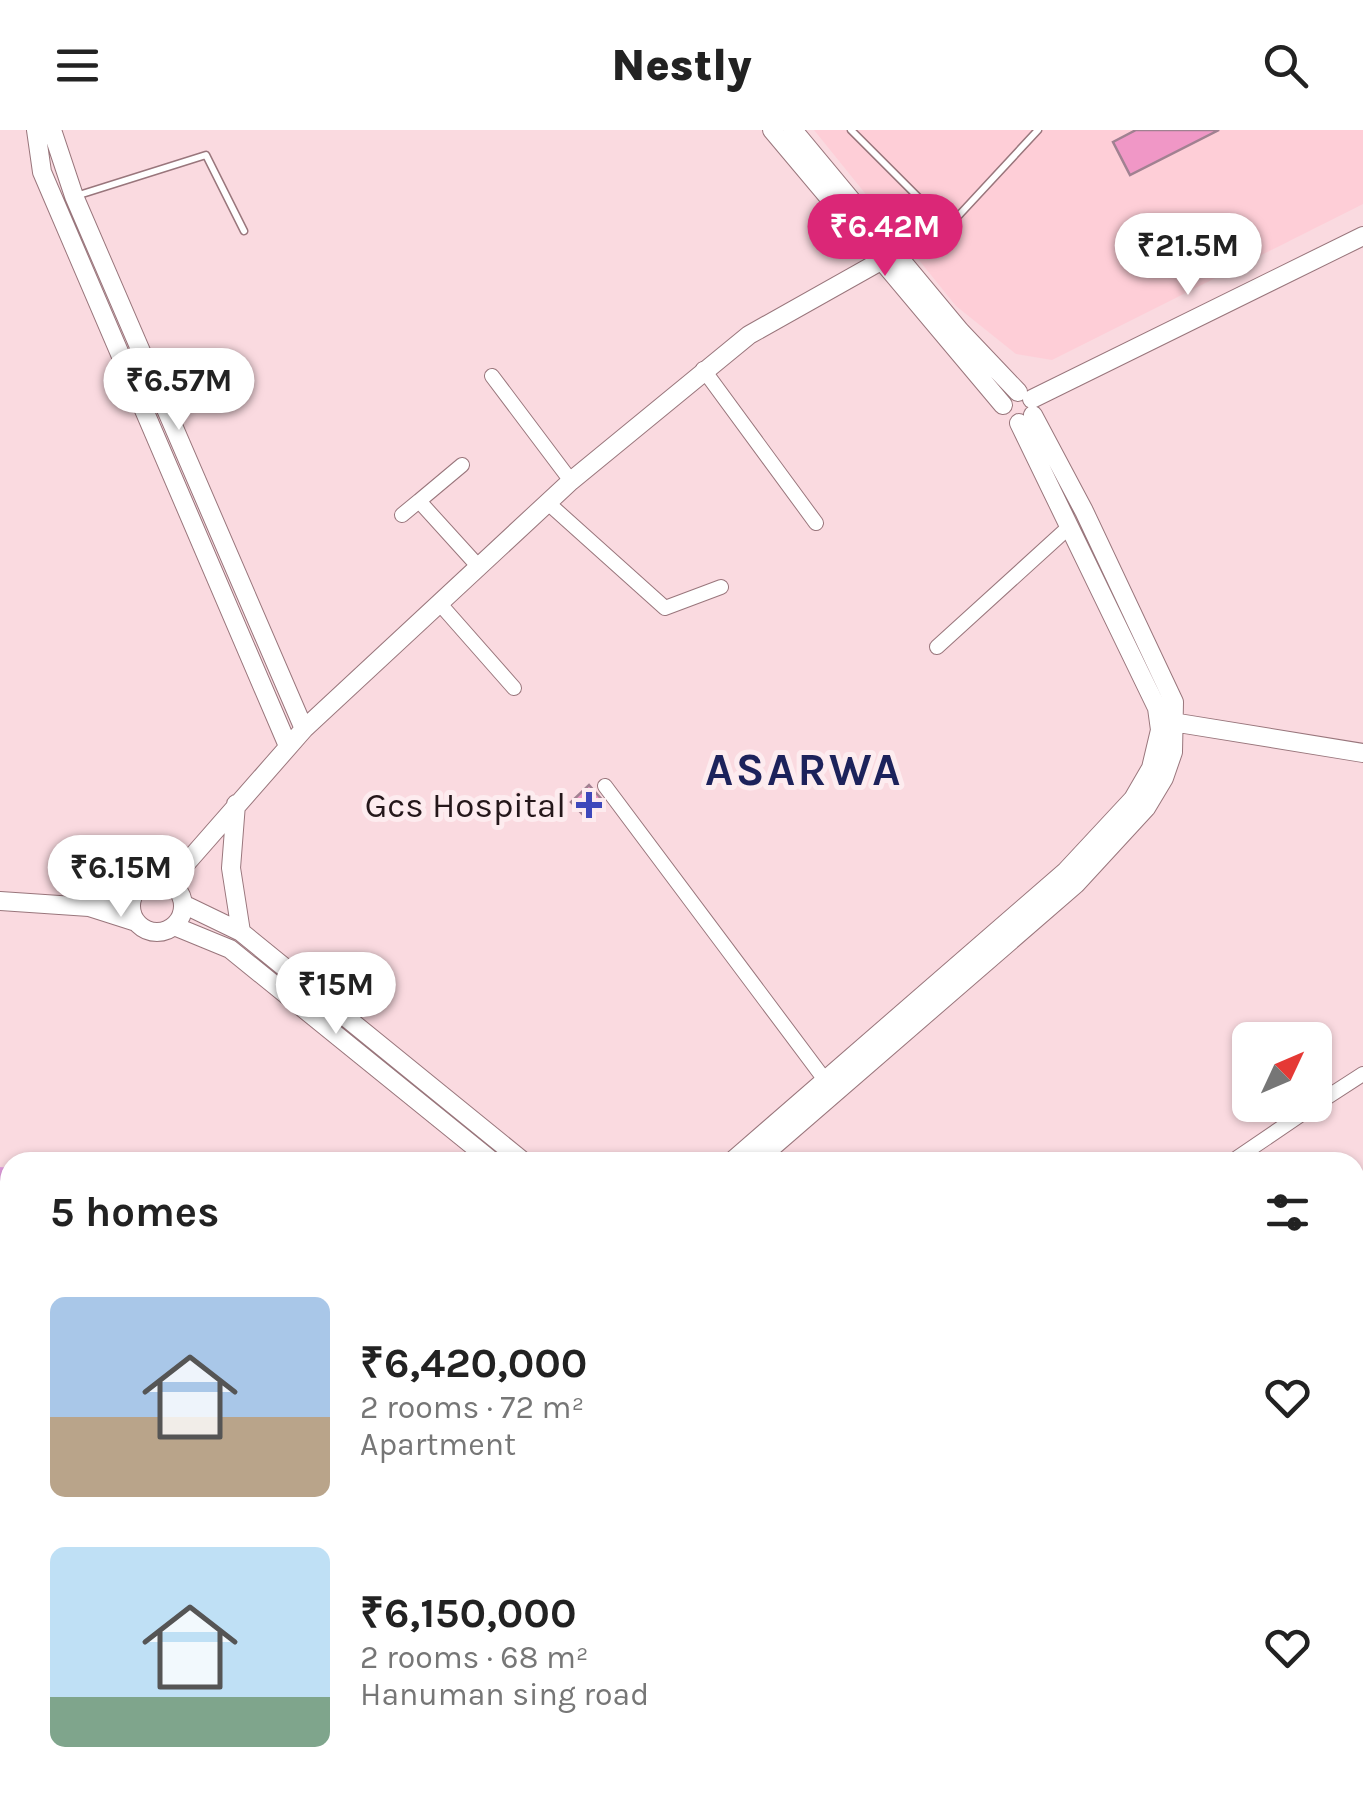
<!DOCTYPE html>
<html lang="en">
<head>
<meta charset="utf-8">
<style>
	:root { --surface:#fff; --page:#f2f2f2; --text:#222; --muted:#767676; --accent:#db2777 }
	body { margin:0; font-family:Karla,sans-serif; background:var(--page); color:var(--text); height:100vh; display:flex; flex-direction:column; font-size:38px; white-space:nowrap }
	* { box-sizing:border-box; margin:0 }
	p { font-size:32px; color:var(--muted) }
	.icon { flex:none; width:55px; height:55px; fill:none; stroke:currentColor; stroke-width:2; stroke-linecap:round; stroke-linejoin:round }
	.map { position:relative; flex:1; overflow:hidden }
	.details { position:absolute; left:0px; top:1022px; width:1365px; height:642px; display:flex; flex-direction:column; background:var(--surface); border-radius:30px 30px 0 0; box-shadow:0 2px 8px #0004 }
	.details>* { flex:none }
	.needle { width:65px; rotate:46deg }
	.fabs { position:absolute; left:1232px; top:892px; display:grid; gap:20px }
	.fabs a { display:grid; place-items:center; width:100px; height:100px; border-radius:15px; background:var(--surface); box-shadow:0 2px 8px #0004; font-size:50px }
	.price { position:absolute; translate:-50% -85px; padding:0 22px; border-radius:35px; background:#fff; color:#222; font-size:32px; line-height:65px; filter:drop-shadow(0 2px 5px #0008) }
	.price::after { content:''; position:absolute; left:50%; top:60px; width:30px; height:22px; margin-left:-15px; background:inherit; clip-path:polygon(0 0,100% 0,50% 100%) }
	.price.current { background:var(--accent); color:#fff }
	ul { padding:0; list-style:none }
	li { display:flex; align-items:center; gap:30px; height:250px; padding:0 50px }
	li span { display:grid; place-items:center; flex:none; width:280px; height:200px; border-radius:15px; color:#555 }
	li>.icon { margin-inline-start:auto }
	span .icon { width:120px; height:120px; fill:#fffc; stroke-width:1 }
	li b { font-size:42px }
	h2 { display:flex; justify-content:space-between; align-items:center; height:120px; padding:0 50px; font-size:42px }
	header { display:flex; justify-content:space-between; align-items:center; height:130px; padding:0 50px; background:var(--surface); font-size:45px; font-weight:800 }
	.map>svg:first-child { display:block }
	.built { fill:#feced7 }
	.water { fill:#e59ee1 }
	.building { fill:#f097c6; stroke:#a18191; stroke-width:2.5 }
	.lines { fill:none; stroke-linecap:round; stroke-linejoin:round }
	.lane-casing { stroke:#99767c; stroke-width:9 }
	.street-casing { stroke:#99767c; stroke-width:16 }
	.secondary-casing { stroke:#99767c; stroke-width:20 }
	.lane { stroke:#fff; stroke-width:6 }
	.street { stroke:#fff; stroke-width:14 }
	.secondary { stroke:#fff; stroke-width:18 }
	.poi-dot { fill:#3e48bb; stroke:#fdecef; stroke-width:4 }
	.labels { text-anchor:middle; stroke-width:10; stroke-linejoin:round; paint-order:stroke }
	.poi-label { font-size:35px; fill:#24171a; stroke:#fdecef; text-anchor:end }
	.district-label { font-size:45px; font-weight:bold; letter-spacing:2.5px; fill:#1c225b; stroke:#fdecef }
</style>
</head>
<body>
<header><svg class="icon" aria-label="menu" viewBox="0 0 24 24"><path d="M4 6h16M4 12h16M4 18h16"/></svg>Nestly<svg class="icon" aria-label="search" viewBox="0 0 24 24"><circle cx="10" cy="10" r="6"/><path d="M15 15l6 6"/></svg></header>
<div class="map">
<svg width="1363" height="1664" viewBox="0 0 1363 1664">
	<rect width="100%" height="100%" fill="#fadae0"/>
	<path class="built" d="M814 0H1363V74L1052 230 1016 224 956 176Z"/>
	<path class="water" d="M0 1037 10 1038V1367L0 1366Z"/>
	<path class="building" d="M1136 0H1219L1130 45 1113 12Z
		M589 655 604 672 586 688 571 672Z"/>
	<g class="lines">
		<g class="lane-casing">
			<path id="lane" d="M851 0 948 97 1038 0
				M79 65 206 25 244 101
				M901 122 927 115 948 97
				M730 1655 744 1664
				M783 1664 789 1655
				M854 1664 860 1655"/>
		</g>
		<g class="street-casing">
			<path id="street" d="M703 239 816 393
				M492 246 571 351
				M462 335 419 371 478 436
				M548 373 665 478 721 457
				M402 385 419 371
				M440 474 514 558
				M937 517 1069 397
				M605 656 831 958
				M1315 975 1363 944
				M1231 1032 1315 975
				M606 1655 619 1664
				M1081 1655 1089 1664
				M555 1664 561 1655"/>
		</g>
		<g class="secondary-casing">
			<path id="secondary" d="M36 0 42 42 288 616
				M52 0 74 66 304 599
				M772 0 1003 275
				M793 0 960 201 1018 262
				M1032 269 1363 106
				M1166 591 1363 623
				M236 674 231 738 241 802
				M131 776a26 26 0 1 1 52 0a26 26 0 1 1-52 0Z
				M169 753 304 599 571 351 749 205 895 123
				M0 771 89 777 137 759
				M183 774 241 802 524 1032
				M89 777 136 792
				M174 796 230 819 493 1032
				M731 1032 1066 741 1133 669 1151 638 1160 600 1157 578 1019 293
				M755 1032 1076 754 1146 678 1164 648 1173 622 1174 572 1084 381 1033 285
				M1355 1417 1363 1420
				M292 1664 297 1655
				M316 1664 321 1655
				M336 1664 341 1655
				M357 1664 362 1655"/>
		</g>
		<use href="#lane" class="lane"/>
		<use href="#street" class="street"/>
		<use href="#secondary" class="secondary"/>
	</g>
	<path class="poi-dot" d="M584 660h10v10h10v10h-10v10h-10v-10h-10v-10h10z"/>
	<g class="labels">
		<g class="poi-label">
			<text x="566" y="687">Gcs Hospital</text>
		</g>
		<g class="district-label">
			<text x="804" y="655">ASARWA</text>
		</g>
	</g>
</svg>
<div class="fabs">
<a><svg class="needle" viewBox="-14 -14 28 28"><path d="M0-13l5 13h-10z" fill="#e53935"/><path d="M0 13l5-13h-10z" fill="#767676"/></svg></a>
</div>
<b class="price current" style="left:885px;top:149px">₹6.42M</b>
<b class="price" style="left:1188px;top:168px">₹21.5M</b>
<b class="price" style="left:179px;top:303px">₹6.57M</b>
<b class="price" style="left:121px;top:790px">₹6.15M</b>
<b class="price" style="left:336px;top:907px">₹15M</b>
<section class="details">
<h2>5 homes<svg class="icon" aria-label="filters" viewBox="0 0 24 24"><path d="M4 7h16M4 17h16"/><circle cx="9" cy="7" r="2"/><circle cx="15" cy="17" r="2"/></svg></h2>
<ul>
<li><span style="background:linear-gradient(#a9c7e8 60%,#b9a48a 0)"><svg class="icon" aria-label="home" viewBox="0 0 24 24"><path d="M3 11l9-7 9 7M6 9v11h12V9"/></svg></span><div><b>₹6,420,000</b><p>2 rooms · 72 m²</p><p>Apartment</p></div><svg class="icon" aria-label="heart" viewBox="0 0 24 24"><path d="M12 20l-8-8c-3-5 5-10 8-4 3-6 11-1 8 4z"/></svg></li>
<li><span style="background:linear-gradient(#bfe0f5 75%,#7fa58c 0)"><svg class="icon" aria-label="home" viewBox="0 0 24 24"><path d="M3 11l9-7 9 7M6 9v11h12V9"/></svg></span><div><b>₹6,150,000</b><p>2 rooms · 68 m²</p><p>Hanuman sing road</p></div><svg class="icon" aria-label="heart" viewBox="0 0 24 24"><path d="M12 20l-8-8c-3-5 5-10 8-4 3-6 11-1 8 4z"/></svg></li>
</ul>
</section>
</div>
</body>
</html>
